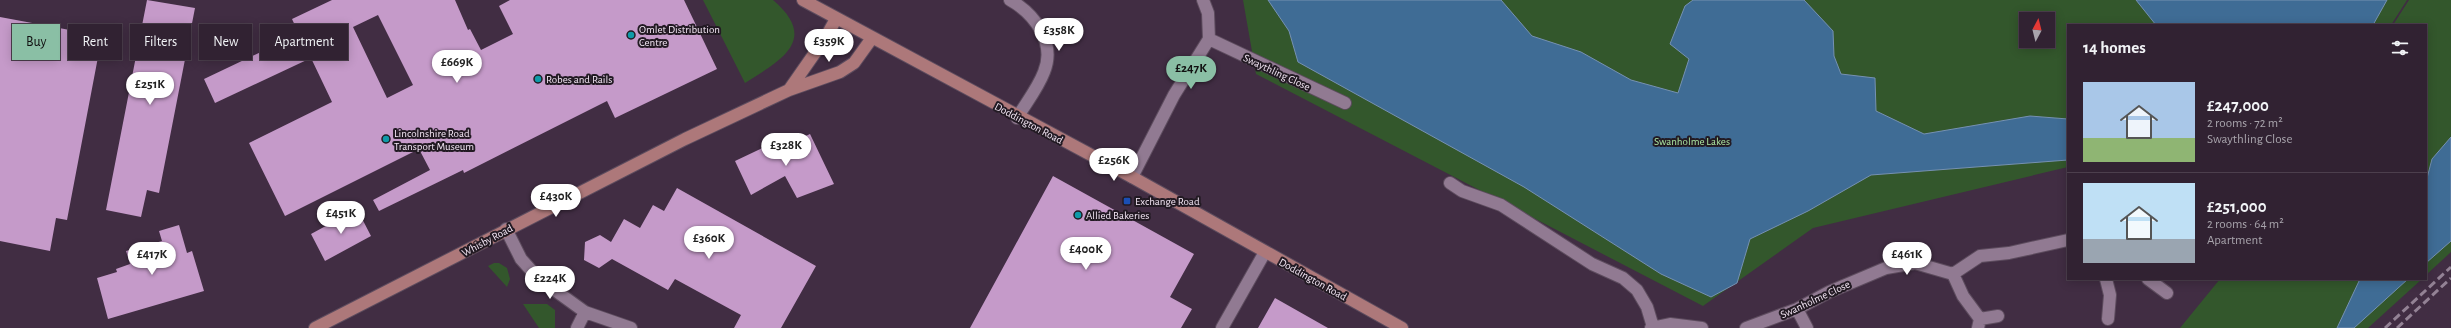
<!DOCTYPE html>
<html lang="en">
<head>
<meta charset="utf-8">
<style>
	:root { --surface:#312232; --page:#3d2f3e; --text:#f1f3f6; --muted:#a8a4ac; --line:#4c3f4d; --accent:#8abfa5 }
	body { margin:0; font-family:"Alegreya Sans",sans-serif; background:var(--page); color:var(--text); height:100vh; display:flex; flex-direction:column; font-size:15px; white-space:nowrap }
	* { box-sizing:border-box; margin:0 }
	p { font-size:13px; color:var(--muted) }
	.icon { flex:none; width:22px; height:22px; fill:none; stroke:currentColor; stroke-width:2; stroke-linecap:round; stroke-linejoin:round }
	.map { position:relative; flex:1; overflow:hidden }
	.panel { position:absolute; left:2067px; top:24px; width:360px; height:256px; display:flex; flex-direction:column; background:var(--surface); border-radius:0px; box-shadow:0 2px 10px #0003,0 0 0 1px var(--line) }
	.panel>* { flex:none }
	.hud { position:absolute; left:12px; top:24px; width:380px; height:36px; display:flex; gap:8px }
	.needle { width:26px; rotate:7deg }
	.fabs { position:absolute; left:2019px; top:12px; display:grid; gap:8px }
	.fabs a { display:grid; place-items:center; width:36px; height:36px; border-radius:0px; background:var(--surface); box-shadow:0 2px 10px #0003,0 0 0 1px var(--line); font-size:20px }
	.price { position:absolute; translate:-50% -34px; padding:0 9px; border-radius:14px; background:#fff; color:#222; font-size:13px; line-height:26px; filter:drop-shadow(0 1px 2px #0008) }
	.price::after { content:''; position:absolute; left:50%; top:24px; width:12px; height:9px; margin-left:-6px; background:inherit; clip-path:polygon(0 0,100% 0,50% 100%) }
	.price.active { background:var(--accent); color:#111 }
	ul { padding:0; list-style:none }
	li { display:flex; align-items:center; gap:12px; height:100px; padding:0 16px }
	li+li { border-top:1px solid var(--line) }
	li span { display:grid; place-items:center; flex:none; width:112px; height:80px; border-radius:0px; color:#555 }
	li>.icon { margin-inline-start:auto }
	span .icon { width:48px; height:48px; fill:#fffc; stroke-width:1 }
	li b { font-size:17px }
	h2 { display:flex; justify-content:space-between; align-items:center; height:48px; padding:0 16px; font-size:17px }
	.pill { padding:0 14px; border-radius:0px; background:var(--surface); box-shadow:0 2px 10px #0003,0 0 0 1px var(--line); font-size:14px; line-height:36px }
	.pill.active { background:var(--accent); color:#111 }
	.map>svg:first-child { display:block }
	.green { fill:#33572c; fill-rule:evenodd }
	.water { fill:#3f6c95; stroke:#7691b2 }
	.building { fill:#c59ac9; fill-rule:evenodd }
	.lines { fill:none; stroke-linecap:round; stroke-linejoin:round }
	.street-casing { stroke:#5d4c5e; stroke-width:14 }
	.secondary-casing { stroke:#5d4c5e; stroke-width:14 }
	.street { stroke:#917a92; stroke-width:12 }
	.secondary { stroke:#ad787a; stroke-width:12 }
	.rail { stroke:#938295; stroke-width:3; stroke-dasharray:8 4; stroke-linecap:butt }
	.culture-dot { fill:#0f9aa8; stroke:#221a23; stroke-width:1.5 }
	.transit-dot { fill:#1a4fb4; stroke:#221a23; stroke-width:1.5 }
	.labels { text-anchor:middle; stroke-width:4; stroke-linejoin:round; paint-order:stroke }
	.poi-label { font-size:11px; fill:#f5e8f6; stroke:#221a23; text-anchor:start }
	.street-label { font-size:11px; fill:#f5e8f6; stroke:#221a23 }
	.park-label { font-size:11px; fill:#ade8a2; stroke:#221a23 }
</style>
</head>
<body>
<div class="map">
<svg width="2451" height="328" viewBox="0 0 2451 328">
	<rect width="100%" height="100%" fill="#412d43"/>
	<path class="green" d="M703 0H773C820 40 780 61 745 83Z
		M1243 0H2407L2391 25H2068V167L1813 228 1703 306 1256 74ZM2026 19H2048V41H2026Z
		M2409 0H2451V252L2426 275V25H2393Z
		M494 263H499L507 268 510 279 507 287 488 266Z
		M2220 279H2422L2368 328H2180Z
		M523 304H547L555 310V328H539Z"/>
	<path class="water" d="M1268 0H1501L1532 36 1581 52 1631 80 1678 93 1689 59 1670 44 1685 6 1693 0H1804L1833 31 1834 56 1841 74 1875 78 1876 111 1924 134 2030 116 2068 119V160L1871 175 1808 211 1750 239 1737 283 1711 297 1661 274 1524 187 1298 62 1289 31Z
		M2136 0H2387L2373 25H2156Z
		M2451 137V241L2426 263V182L2432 159Z
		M2360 279H2408L2354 328H2337Z"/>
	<path class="building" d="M147 0 195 8 159 193 147 190 141 217 106 210Z
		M332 0H455L468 30 470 29 481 50 513 34 499 6 510 0H684L717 69 615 118 607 101 464 173 463 170 379 211 373 200 430 170 419 149 285 216 249 143 332 102 311 58 215 103 204 79 299 34 292 19ZM378 15 413 85 387 98 353 27Z
		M0 17 102 36 67 220 56 218 50 251 0 241Z
		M810 134 834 184 797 198 785 176 751 195 735 161 786 137 789 144Z
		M1053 176 1194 254 1170 297 1192 309 1181 328H970Z
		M677 188 816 266 781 328H734L741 315 675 279 668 290 612 259 599 268 584 260 585 242 600 235 611 242 624 219 640 228 653 205 664 211Z
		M357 209 371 236 325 261 311 234Z
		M179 225 187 253 192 251 204 291 108 319 97 278 117 272 116 269 130 264 126 251 162 241 159 231Z
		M1275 298 1328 328H1258Z"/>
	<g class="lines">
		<g class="street-casing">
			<path id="street" d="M1010 0C1035 14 1056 43 1044 72 1038 88 1026 103 1017 118
				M1209 39 1345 103
				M1132 177 1174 95 1209 39 1208 13 1203 0
				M1450 183 1462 191 1501 205 1592 264 1623 278 1637 290 1647 307 1653 327
				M506 229 521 259 538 278 585 312 631 328
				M1953 274 1963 296 1980 319
				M2106 279 2110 295 2108 319
				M2148 279 2167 293
				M1797 309 1807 328
				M577 328 585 312
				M1222 328 1265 252
				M1651 328 1670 324 1702 328
				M1746 328 1797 309 1829 292 1886 268 1915 263 1953 274 1980 256 2009 253 2068 240
				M1978 328 1980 319 1998 316"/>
		</g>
		<g class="secondary-casing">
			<path id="secondary" d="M803 0 1132 177 1402 328
				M789 90 826 37 836 19
				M315 328 685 139 789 90 840 72 854 63 872 38"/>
		</g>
		<use href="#street" class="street"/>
		<use href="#secondary" class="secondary"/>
		<path class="rail" d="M2385 328 2451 267
			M2397 328 2451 278"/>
	</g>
	<g class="culture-dot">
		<circle cx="631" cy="35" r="4"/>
		<circle cx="538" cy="79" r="4"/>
		<circle cx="386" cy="139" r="4"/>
		<circle cx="1078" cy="215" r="4"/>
	</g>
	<rect class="transit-dot" x="1123" y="197" width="8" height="8" rx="2"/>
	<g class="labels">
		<g class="poi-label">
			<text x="639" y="33">Omlet Distribution<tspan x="639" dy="13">Centre</tspan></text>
			<text x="546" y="83">Robes and Rails</text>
			<text x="394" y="137">Lincolnshire Road<tspan x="394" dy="13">Transport Museum</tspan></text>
			<text x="1135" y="205">Exchange Road</text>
			<text x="1086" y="219">Allied Bakeries</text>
		</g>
		<g class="street-label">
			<text transform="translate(1277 72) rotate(25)" y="4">Swaythling Close</text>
			<text transform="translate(1029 123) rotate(28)" y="4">Doddington Road</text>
			<text transform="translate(487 240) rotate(-28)" y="4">Whisby Road</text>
			<text transform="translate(1313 279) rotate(29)" y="4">Doddington Road</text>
			<text transform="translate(1815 299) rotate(-25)" y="4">Swanholme Close</text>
		</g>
		<g class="park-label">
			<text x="1692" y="145">Swanholme Lakes</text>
		</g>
	</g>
</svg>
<div class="fabs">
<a><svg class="needle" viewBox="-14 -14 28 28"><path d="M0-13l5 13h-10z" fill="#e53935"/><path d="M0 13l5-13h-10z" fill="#a8a4ac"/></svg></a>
</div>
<b class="price" style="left:1059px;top:52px">£358K</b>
<b class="price" style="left:829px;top:63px">£359K</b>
<b class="price" style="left:457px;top:84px">£669K</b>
<b class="price active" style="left:1191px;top:90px">£247K</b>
<b class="price" style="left:150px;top:106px">£251K</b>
<b class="price" style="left:786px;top:167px">£328K</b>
<b class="price" style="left:1114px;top:182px">£256K</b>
<b class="price" style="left:556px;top:218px">£430K</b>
<b class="price" style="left:341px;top:235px">£451K</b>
<b class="price" style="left:709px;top:260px">£360K</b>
<b class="price" style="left:1086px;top:271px">£400K</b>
<b class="price" style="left:152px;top:276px">£417K</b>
<b class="price" style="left:1907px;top:276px">£461K</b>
<b class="price" style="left:550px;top:300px">£224K</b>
<div class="hud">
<a class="pill active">Buy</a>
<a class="pill">Rent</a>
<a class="pill">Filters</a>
<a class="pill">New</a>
<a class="pill">Apartment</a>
</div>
<section class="panel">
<h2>14 homes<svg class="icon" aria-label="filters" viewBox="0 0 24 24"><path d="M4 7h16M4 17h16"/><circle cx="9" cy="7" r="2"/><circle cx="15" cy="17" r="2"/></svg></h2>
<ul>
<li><span style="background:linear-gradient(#a9c7e8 70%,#8fb573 0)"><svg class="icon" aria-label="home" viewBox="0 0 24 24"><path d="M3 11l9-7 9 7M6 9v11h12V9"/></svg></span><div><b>£247,000</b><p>2 rooms · 72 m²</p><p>Swaythling Close</p></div></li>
<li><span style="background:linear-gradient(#bfe0f5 70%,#9aa5b1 0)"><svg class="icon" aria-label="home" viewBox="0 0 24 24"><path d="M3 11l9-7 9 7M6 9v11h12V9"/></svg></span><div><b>£251,000</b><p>2 rooms · 64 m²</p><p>Apartment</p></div></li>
</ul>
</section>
</div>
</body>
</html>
